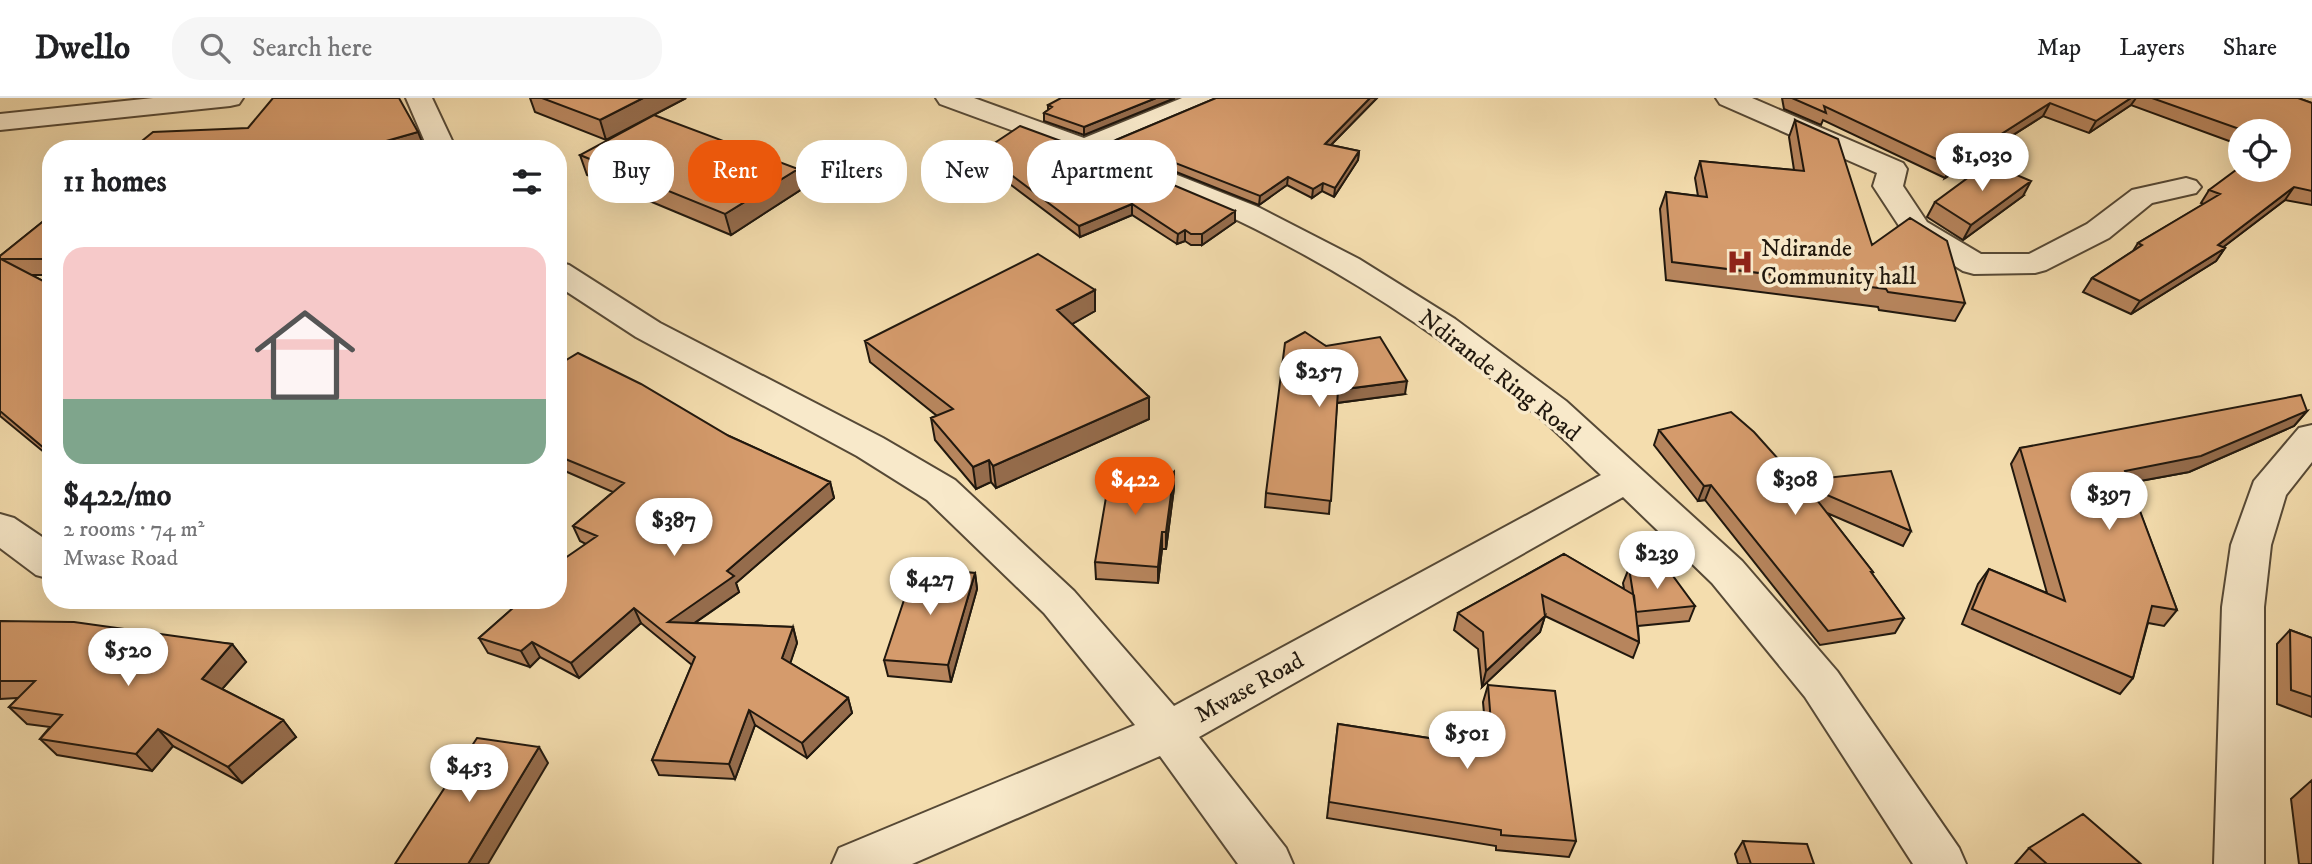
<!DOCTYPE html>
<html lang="en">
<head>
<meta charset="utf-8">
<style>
	:root { --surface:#fff; --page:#f6f6f6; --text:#202124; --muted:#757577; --line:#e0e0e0; --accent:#ea580c }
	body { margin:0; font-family:"IM FELL DW Pica",serif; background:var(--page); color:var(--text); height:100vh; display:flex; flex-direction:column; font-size:26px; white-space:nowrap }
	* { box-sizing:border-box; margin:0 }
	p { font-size:23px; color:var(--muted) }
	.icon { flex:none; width:38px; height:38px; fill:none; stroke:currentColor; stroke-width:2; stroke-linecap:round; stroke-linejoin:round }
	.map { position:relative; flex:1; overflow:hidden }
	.panel { position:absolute; left:42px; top:42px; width:525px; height:469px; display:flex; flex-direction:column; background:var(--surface); border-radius:28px; box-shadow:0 7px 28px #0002 }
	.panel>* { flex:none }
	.guide { position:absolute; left:588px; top:42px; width:665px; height:63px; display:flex; gap:14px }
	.buttons { position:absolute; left:2228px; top:21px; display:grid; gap:14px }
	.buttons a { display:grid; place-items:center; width:63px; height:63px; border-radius:50%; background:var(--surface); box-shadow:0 7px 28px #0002; font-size:35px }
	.price { position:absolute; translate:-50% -60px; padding:0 16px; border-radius:24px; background:#fff; color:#222; font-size:23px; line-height:46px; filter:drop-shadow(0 2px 4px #0008) }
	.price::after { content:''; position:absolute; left:50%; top:42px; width:21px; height:16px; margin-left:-10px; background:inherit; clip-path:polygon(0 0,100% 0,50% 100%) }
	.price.active { background:var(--accent); color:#fff }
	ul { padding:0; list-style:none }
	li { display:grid; align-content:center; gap:14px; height:371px; padding:0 21px }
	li+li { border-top:2px solid var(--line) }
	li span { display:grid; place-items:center; height:217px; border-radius:21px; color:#555 }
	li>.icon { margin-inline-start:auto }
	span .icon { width:126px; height:126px; fill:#fffc; stroke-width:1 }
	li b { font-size:30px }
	h2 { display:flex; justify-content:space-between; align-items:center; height:84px; padding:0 21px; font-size:30px }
	.chip { padding:0 24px; border-radius:28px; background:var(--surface); box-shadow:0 7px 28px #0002; font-size:24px; line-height:63px }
	.chip.active { background:var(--accent); color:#fff }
	header { display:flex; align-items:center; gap:42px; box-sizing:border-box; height:98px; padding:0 35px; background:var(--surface); border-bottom:2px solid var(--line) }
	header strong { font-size:33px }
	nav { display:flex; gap:38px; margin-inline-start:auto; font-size:24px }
	.search { width:490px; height:63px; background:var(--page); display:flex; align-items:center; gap:18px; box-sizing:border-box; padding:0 24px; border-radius:28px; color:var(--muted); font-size:26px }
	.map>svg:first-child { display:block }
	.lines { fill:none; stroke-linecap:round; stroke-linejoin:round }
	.minor-casing { stroke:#564936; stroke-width:4 }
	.minor { fill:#f8e9ca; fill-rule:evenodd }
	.wall { fill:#b7855d; stroke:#21180e; stroke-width:2 }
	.shaded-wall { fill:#956c4c; stroke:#21180e; stroke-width:2 }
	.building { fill:#d59b6c; stroke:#21180e; stroke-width:2 }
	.labels { text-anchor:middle; stroke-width:7; stroke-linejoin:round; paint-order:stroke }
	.poi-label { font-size:24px; fill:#21180e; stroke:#f8e9ca; text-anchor:start }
	.street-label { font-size:24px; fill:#21180e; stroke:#f8e9ca }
</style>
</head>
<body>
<header>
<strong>Dwello</strong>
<div class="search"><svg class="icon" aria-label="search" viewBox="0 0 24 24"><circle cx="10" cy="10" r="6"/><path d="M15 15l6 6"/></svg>Search here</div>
<nav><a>Map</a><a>Layers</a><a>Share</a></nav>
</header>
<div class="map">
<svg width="2312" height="766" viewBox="0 0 2312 766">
	<rect width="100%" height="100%" fill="#f4ddae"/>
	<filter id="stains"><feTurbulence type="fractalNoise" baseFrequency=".00286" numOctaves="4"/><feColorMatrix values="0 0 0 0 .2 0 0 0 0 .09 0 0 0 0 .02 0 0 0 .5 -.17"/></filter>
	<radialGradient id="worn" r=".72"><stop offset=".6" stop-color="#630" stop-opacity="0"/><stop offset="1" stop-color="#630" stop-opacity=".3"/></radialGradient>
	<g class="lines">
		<g class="minor-casing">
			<path id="minor" d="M153 0H243L239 6 230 8 0 32V16Z
				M406 0H432L456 51H428Z
				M936 0H974L1084 40 1182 0H1218L1214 6 1109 50 1258 109 1359 161 1455 221 1566 303 1742 463 1837 573 1959 750 1966 766H1913L1805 599 1712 485 1623 399 1199 639 1286 750 1293 766H1238L1160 658 912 766H832L839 750 1135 627 1044 515 927 402 857 358 636 239 558 188V164L569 167 660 225 883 340 955 382 1074 493 1174 608 1601 377C1580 358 1561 337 1539 319 1447 241 1345 174 1237 122 1141 76 1039 43 940 6Z
				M1716 0H1752L1903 65 1907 71 1903 88 1927 124 1981 156H2029L2087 126 2132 92 2186 80 2196 83 2201 89 2196 95 2152 105 2109 140 2046 172 2035 175 1974 176 1963 173 1905 137 1873 88 1877 75 1720 6Z
				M2312 327V364L2286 397 2271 447 2264 509V766H2214L2222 509 2231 447 2254 383 2299 330Z
				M0 416 14 420 51 445V481L36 477 0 450Z"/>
		</g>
		<use href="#minor" class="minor"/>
	</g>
	<path class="wall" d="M530 0H686L606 42 535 14Z
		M1175 0 1084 37 1044 23V15L1048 12V7Z
		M1216 0H1377L1331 47 1359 53 1358 62 1334 99 1322 93 1312 100 1287 87 1259 107 1116 50V42Z
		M1782 0H2298L2312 5V107L2285 102 2223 149 2225 150 2216 163 2131 216 2083 194 2092 180 2133 153 2138 145 2204 106 2201 105 2209 92 2278 72V33H2240V47L2131 7 2089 35 2043 18 1945 80 1823 22 1821 27 1784 11Z
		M1795 22 1872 147 1965 205 1955 223 1879 212 1878 209 1666 182 1660 111 1666 94 1698 98 1695 80 1700 63 1794 72 1789 39Z
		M981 54 1235 124 1202 147H1191L1185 143 1177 146 1132 117 1080 139 982 65Z
		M580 57 798 71 802 91 731 137 587 77Z
		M2023 98 1963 142 1927 119 1935 104Z
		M51 117V177H31L51 187V360L0 318V158Z
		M1095 192V213L1072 226 1149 299V321L996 390 991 384 976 391 935 342 931 320 937 318 870 264 865 243Z
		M1326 248 1405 296 1337 305 1329 416 1265 409 1266 395Z
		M558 267 729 338 830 384 834 400 736 485 739 494 695 525 793 529 797 545 790 565 848 600 852 615 807 660 755 627 735 681 659 677 652 662 692 567 641 525 579 580 540 559 530 569 488 555 479 540 586 446 580 443 573 428 613 394 558 370Z
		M2307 313 2294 328 2189 374 2129 385 2177 512 2164 528 2148 525 2133 580 2120 596 1962 526 1978 486 1989 471 2047 495 2011 366 2020 350Z
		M1659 332 1798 383 1911 433 1903 448 1827 415 1873 474 1872 476 1904 520 1895 535 1820 547 1705 402 1698 403 1654 347Z
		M1174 374V390L1166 451H1162L1158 485 1096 481 1095 464Z
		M1564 456 1624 491 1623 485 1629 470 1695 508 1689 523 1638 528 1639 544 1633 560 1545 518 1540 534 1482 589 1478 551 1454 532 1458 515Z
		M975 475 977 491 951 584 888 578 884 562Z
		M0 523 232 546 246 564 222 591 283 622 296 639 242 685 173 648 152 673 57 657 40 641 50 629 27 626 9 609 18 600 0 601Z
		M2290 532 2312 540V619L2277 606V546Z
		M1488 587 1576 743 1569 759 1496 752V748L1327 720 1338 626 1487 649 1483 604Z
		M2312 682V766H2299L2291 701Z
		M1743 743 1814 766H1738L1735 756Z
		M2029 750 2141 766H2015Z"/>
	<path class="shaded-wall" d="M643 0H686L606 42 600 22Z
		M1156 0H1175L1084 37V29Z
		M1370 0H1377L1324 54 1325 46Z
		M2131 0H2136L2131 7 2089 35 2096 23Z
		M2050 5 2043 18 1945 80 1951 68Z
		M418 34 424 49 418 51H358Z
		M1359 53 1358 62 1334 99 1335 90Z
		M798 71 802 91 731 137 725 116Z
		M1288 79 1287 87 1259 107 1260 98Z
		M2031 83 2023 98 1963 142 1971 127Z
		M1323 85 1322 93 1312 100 1313 91Z
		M2294 89 2285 102 2209 160 2218 147Z
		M1132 106V117L1080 139 1079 128Z
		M1235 113V124L1202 147V136Z
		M1185 132V143L1177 146 1178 136Z
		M2225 150 2216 163 2131 216 2140 203Z
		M1095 192V213L1058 234 1057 212Z
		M1407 283 1405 296 1336 305 1338 292Z
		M1149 299V321L996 390 993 368Z
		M2307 313 2294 328 2189 374 2113 388 2125 373Z
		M989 362 991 384 976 391 973 369Z
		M1174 374V390L1166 451V434Z
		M830 384 834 400 736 485 739 494 674 539 668 524Z
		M1711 387 1705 402 1698 403 1704 388Z
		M1162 434V451L1158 485V469Z
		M975 475 977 491 951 584 948 567Z
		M634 510 641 525 579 580 571 565Z
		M1545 518 1540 534 1482 589 1486 573Z
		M793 529 797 545 787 575 782 560Z
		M532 544 540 559 530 569 521 553Z
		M232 546 246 564 216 598 202 581Z
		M848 600 852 615 807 660 802 645Z
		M749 612 755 627 735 681 729 666Z
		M283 622 296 639 242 685 228 669Z
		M158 631 173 648 152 673 136 656Z
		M539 649 548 665 488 766H468Z"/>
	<path class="building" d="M273 0H399L418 34 358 51H132L153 34 248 30Z
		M542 0H643L600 22Z
		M1061 0H1156L1084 29 1044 15 1052 9 1048 7Z
		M1216 0H1370L1325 46 1359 53 1335 90 1323 85 1313 91 1288 79 1260 98 1116 42Z
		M1792 0H2131L2096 23 2050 5 1951 68 1824 8 1826 15Z
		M2152 0H2298L2312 5V93L2294 89 2218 147 2225 150 2140 203 2092 180 2142 147 2138 145 2220 96 2209 92 2240 69V72H2278V33H2245Z
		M654 17 798 71 725 116 580 57Z
		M1795 22 1838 41 1872 147 1910 120 1947 143 1965 205 1888 194 1886 191 1672 164 1666 94 1707 99 1700 63 1804 73Z
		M1020 28 1126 67 1235 113 1202 136H1191L1185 132 1178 136 1132 106 1079 128 981 54Z
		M1988 65 2031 83 1971 127 1935 104Z
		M51 117V161H1L51 187V356L0 313V158Z
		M1038 156 1095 192 1057 212 1149 299 993 368 989 362 973 369 931 320 953 311 865 243Z
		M1305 234 1326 248 1380 239 1407 283 1338 292 1331 403 1266 395 1285 245Z
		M578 255 641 286 729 338 830 384 727 473 734 478 668 524 793 529 782 560 848 600 802 645 749 612 729 666 652 662 695 559 634 510 571 565 532 544 521 553 479 540 522 502H558V465L597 438 573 428 624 385 558 358V267Z
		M2301 297 2307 313 2201 358 2125 373 2177 512 2152 508 2133 580 1972 511 1989 471 2065 503 2020 350Z
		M1731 314 1754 334 1798 383 1891 373 1911 433 1806 388 1873 474H1871L1904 520 1828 533 1711 387 1704 388 1659 332Z
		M1111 370 1174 374 1166 434H1162L1158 469 1095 464Z
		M1564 456 1634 497 1639 544 1542 497 1545 518 1486 573 1483 534 1458 515Z
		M915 469 975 475 948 567 884 562Z
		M1629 470 1670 474 1695 508 1636 514Z
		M0 523 74 524 232 546 202 581 283 622 228 669 158 631 136 656 40 641 62 617 9 609 35 583H0Z
		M2290 532 2312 540V599L2291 592Z
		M1488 587 1555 593 1576 743 1501 737V732L1329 704 1338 626 1493 650Z
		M477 640 539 649 468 766H395Z
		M2083 716 2141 766H2047L2029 750Z
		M1743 743 1807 746 1814 766H1751Z"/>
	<defs>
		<g id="hospital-bare" transform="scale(2.1)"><path d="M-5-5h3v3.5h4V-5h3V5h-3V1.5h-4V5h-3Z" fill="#8f2418" stroke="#f8e9ca" stroke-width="2.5" paint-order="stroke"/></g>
	</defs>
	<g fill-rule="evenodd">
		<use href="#hospital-bare" x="1740" y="164"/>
	</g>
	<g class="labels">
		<g class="poi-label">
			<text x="1761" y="158">Ndirande<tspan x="1761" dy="28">Community hall</tspan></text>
		</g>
		<g class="street-label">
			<text transform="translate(1500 277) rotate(38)" y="8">Ndirande Ring Road</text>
			<text transform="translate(1249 589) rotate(-29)" y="8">Mwase Road</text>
		</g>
	</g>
	<rect width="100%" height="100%" filter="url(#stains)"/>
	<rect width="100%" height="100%" fill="url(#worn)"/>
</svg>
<div class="buttons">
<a><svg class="icon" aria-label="locate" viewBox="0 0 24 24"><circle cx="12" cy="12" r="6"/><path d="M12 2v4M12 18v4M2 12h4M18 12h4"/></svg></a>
</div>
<b class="price" style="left:1982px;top:95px">$1,030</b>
<b class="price" style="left:1319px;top:311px">$257</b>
<b class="price active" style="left:1135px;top:419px">$422</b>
<b class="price" style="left:1795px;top:419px">$308</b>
<b class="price" style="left:2109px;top:434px">$397</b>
<b class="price" style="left:674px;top:460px">$387</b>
<b class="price" style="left:1657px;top:493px">$239</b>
<b class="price" style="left:930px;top:519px">$427</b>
<b class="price" style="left:128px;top:590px">$520</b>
<b class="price" style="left:1467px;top:673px">$501</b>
<b class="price" style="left:469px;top:706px">$453</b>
<div class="guide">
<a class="chip">Buy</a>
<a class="chip active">Rent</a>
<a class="chip">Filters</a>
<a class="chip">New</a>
<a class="chip">Apartment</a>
</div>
<section class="panel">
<h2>11 homes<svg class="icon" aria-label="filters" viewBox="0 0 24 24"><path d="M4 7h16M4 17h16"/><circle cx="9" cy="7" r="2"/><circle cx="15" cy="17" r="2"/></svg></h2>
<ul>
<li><span style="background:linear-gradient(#f6c9c9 70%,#7fa58c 0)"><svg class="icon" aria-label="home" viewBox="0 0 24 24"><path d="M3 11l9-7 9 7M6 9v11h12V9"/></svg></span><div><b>$422/mo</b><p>2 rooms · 74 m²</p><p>Mwase Road</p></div></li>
</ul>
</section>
</div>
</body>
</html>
